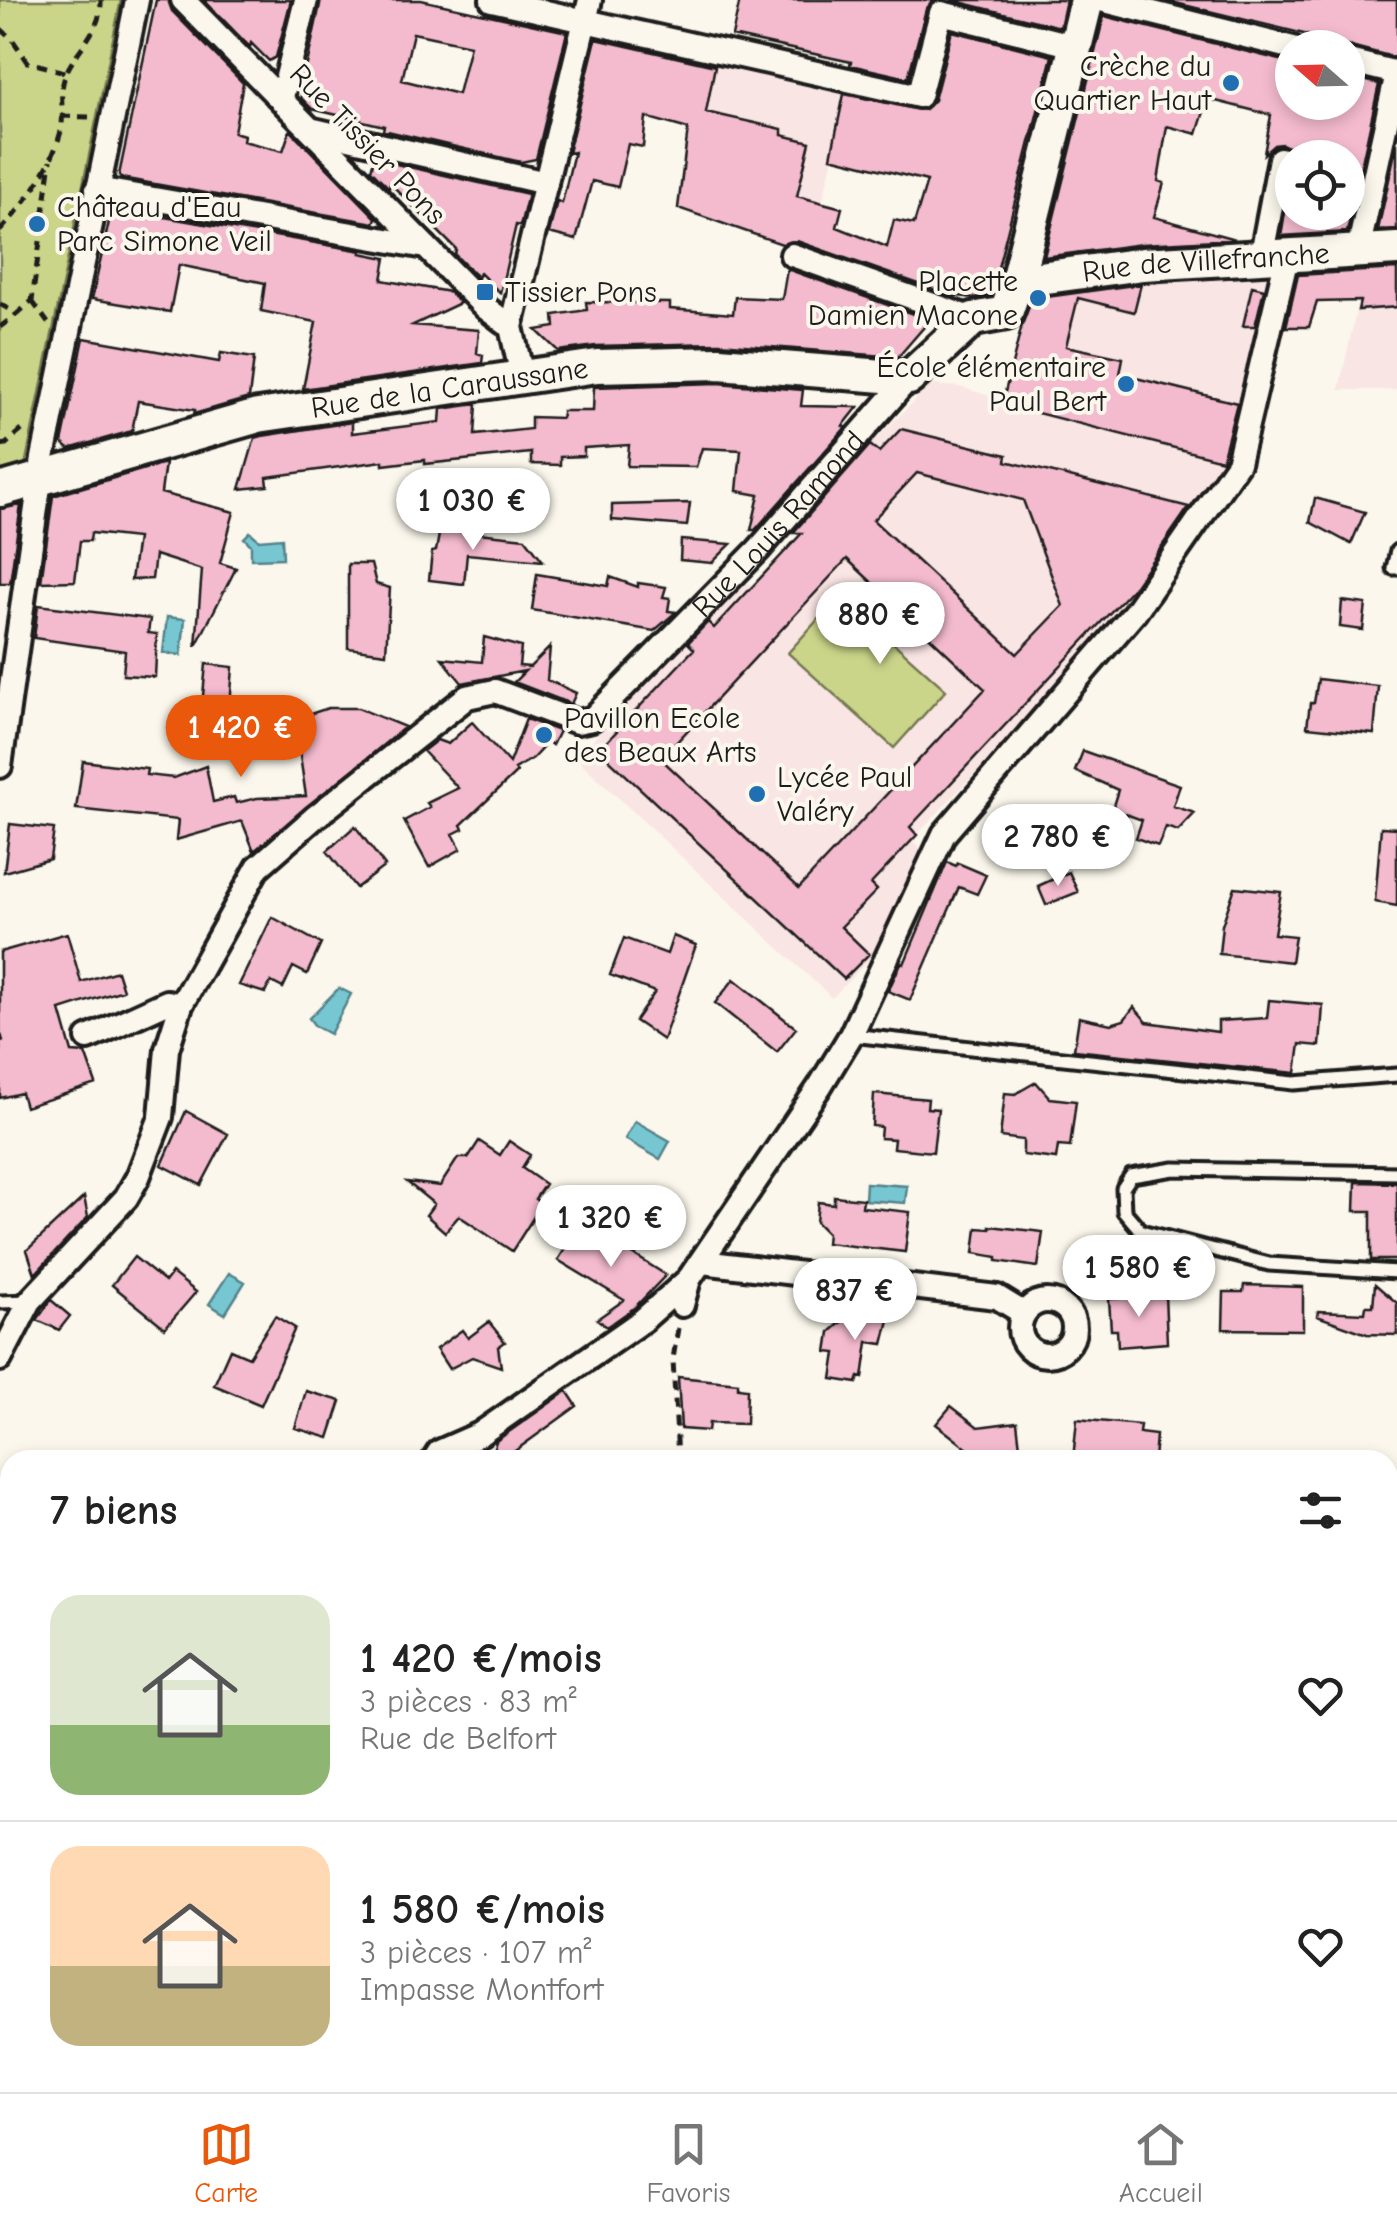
<!DOCTYPE html>
<html lang="fr">
<head>
<meta charset="utf-8">
<style>
	:root { --surface:#fff; --page:#f2f2f2; --text:#222; --muted:#767676; --line:#e0e0e0; --accent:#ea580c }
	body { margin:0; font-family:"Comic Neue",sans-serif; background:var(--page); color:var(--text); height:100vh; display:flex; flex-direction:column; font-size:38px; white-space:nowrap }
	* { box-sizing:border-box; margin:0 }
	p { font-size:32px; color:var(--muted) }
	.icon { flex:none; width:55px; height:55px; fill:none; stroke:currentColor; stroke-width:2; stroke-linecap:round; stroke-linejoin:round }
	.map { position:relative; flex:1; overflow:hidden }
	.details { position:absolute; left:0px; top:1450px; width:1398px; height:642px; display:flex; flex-direction:column; background:var(--surface); border-radius:30px 30px 0 0; box-shadow:0 5px 15px #0003 }
	.details>* { flex:none }
	.needle { width:65px; rotate:290deg }
	.buttons { position:absolute; left:1275px; top:30px; display:grid; gap:20px }
	.buttons a { display:grid; place-items:center; width:90px; height:90px; border-radius:50%; background:var(--surface); box-shadow:0 5px 15px #0003; font-size:50px }
	.price { position:absolute; translate:-50% -85px; padding:0 22px; border-radius:35px; background:#fff; color:#222; font-size:32px; line-height:65px; filter:drop-shadow(0 2px 5px #0008) }
	.price::after { content:''; position:absolute; left:50%; top:60px; width:30px; height:22px; margin-left:-15px; background:inherit; clip-path:polygon(0 0,100% 0,50% 100%) }
	.price.current { background:var(--accent); color:#fff }
	ul { padding:0; list-style:none }
	li { display:flex; align-items:center; gap:30px; height:250px; padding:0 50px }
	li+li { border-top:2px solid var(--line) }
	li span { display:grid; place-items:center; flex:none; width:280px; height:200px; border-radius:30px; color:#555 }
	li>.icon { margin-inline-start:auto }
	span .icon { width:120px; height:120px; fill:#fffc; stroke-width:1 }
	li b { font-size:42px }
	h2 { display:flex; justify-content:space-between; align-items:center; height:120px; padding:0 50px; font-size:42px }
	.tabs { display:flex; justify-content:space-around; align-items:center; height:140px; border-top:2px solid var(--line); background:var(--surface); font-size:28px; color:var(--muted) }
	.tabs a { display:grid; justify-items:center; gap:5px }
	.tabs .current { color:var(--accent) }
	.map>svg:first-child { display:block }
	.built { fill:#f9e5e3 }
	.green { fill:#cad589; stroke:#737852; stroke-width:2.5 }
	.water { fill:#77c7d3; stroke:#53838a; stroke-width:2.5 }
	.building { fill:#f4bbce; stroke:#1c1c1c; stroke-width:2.5; fill-rule:evenodd }
	.lines { fill:none; stroke-linecap:round; stroke-linejoin:round }
	.lane-casing { stroke:#1c1c1c; stroke-width:19 }
	.street-casing { stroke:#1c1c1c; stroke-width:30 }
	.secondary-casing { stroke:#1c1c1c; stroke-width:40 }
	.path { stroke:#1c1c1c; stroke-width:5; stroke-dasharray:10 8; stroke-linecap:butt }
	.lane { stroke:#fbf7ec; stroke-width:11 }
	.street { stroke:#fbf7ec; stroke-width:22 }
	.secondary { stroke:#fbf7ec; stroke-width:32 }
	.poi-dot { fill:#1f6fb2; stroke:#fbf7ec; stroke-width:4 }
	.labels { text-anchor:middle; stroke-width:8; stroke-linejoin:round; paint-order:stroke }
	.poi-label { font-size:30px; fill:#1c1c1c; stroke:#fbf7ec; text-anchor:start }
	.street-label { font-size:30px; fill:#1c1c1c; stroke:#fbf7ec }
</style>
</head>
<body>
<div class="map">
<svg width="1397" height="2092" viewBox="0 0 1397 2092">
	<rect width="100%" height="100%" fill="#fbf7ec"/>
	<filter id="ink" filterUnits="userSpaceOnUse"><feTurbulence type="fractalNoise" baseFrequency=".01" numOctaves="2"/><feDisplacementMap in="SourceGraphic" scale="20" xChannelSelector="R" yChannelSelector="G"/><feConvolveMatrix kernelMatrix="1 2 1 2 8 2 1 2 1" color-interpolation-filters="sRGB"/></filter>
	<g filter="url(#ink)">
		<path class="built" d="M600 40 867 98 854 152 835 149 810 253 679 208 689 115 648 106 643 147 579 133Z
			M1397 259V390H1339L1367 261Z
			M1270 271 1226 461 1109 631 912 840 924 852 873 955 832 998 576 758 743 580 753 586 864 468 856 460 930 385 960 387 1003 400 1030 287Z"/>
		<path class="green" d="M0 0H121L25 466 0 473Z
			M840 595 946 690 894 748 788 653Z
			M10 1987V2082L194 2083 192 2092H4L0 2061V1988Z"/>
		<path class="water" d="M250 532 259 540 282 538 283 558 251 559V545L244 538Z
			M167 617 185 619 181 655 163 653Z
			M339 988 351 994 330 1034 315 1026 309 1018Z
			M635 1121 670 1141 660 1159 625 1139Z
			M866 1183 907 1186 905 1203 865 1200Z
			M229 1273 245 1282 225 1314 209 1304Z"/>
		<path class="building" d="M156 0H168L172 11 243 83 234 132 244 135 243 141 283 151 290 130 376 218 374 223 121 178 119 175Z
			M204 0H291L276 57 269 61 251 43 250 47Z
			M321 0H421L567 32 536 159 521 162 383 130 384 126 312 109 301 98V92ZM413 33 470 45 458 94 402 80Z
			M740 0H934L926 9 908 78 850 65 851 62 732 36Z
			M951 0H1066L1060 27Z
			M1163 0H1397V58L1292 31Z
			M1104 16 1292 63V102H1348V76L1379 84 1347 232 1281 236 1285 212H1348V158H1295L1290 148 1282 144 1274 145 1264 154 1271 115 1208 99 1197 134 1167 126 1158 181 1164 183 1154 217 1235 239 1142 244 1044 257Z
			M952 31 1052 56 991 295 974 298 950 295 797 241 782 244 678 208 688 129 646 117 643 147 628 144 618 187 592 181 576 240 549 233 557 201 562 203 574 152 568 153 596 39 715 66 706 112 782 129V135L810 142 797 196 842 208 837 227 887 247 894 220 914 224 927 181 831 157 844 94 924 110 934 100Z
			M1397 143V229L1378 230Z
			M374 159 528 194 520 226 516 225 500 293 480 273 478 278 455 255 456 249 390 183 389 188 371 170Z
			M112 208 362 251 361 253 386 258 382 280 449 292 460 303 413 325 479 330 477 353 483 355 482 363 303 389 316 322 261 311 265 283 179 265 170 312 92 299Z
			M787 269 930 320 898 357 719 343 596 346 558 351 536 330 555 327 554 315 587 310 586 302 670 303V309L733 314 735 297 782 299Z
			M1397 269V307L1358 310 1360 301 1317 302 1309 327H1286L1298 275Z
			M1141 284 1134 312 1078 298 1066 346 1123 358 1120 374 1237 403 1222 460 1002 404 1022 325 1032 299Z
			M1252 286 1264 289 1255 326H1243Z
			M84 338 219 362 221 353 254 358 249 398 194 414 195 410 138 401 132 431 69 449 62 443Z
			M718 383 803 390 801 406 858 407 843 426 846 427 755 530H751L759 495 737 491 741 450 702 448 696 467 627 466 629 445 584 448V456L560 457V465L531 464V453L425 464V460L383 465V461L267 477 268 486 240 489 255 438 262 436 352 422V433L440 422 441 409 477 404 475 435 531 429V417L562 418V411H593L594 387Z
			M901 429 1007 455 1006 461 1189 507 1133 588 910 827 917 835 871 884 877 890 841 927 869 954 844 979 599 750 694 649 688 643 708 622 714 628 802 533H793L870 445 879 452ZM917 473 1023 500 1063 606 1017 654 873 520ZM847 559 985 689 799 888 661 759Z
			M165 463 161 493 234 512 220 563 236 568 196 646 202 570 155 555 152 579 131 580 137 538 91 533 90 541H80L75 581 41 582 53 496Z
			M1315 498 1365 512 1351 544 1310 522Z
			M690 503 687 526 612 520V505Z
			M21 505 10 583H0V509Z
			M440 529 525 538 543 561 467 554 464 584 429 580 432 552 436 551Z
			M681 540 731 544 712 563 680 560Z
			M348 564H371L376 584 390 588 386 653 348 648Z
			M537 574 608 586 610 577 638 587V583L666 587 663 597 670 598 668 611 676 612 654 631 532 610Z
			M1342 601 1366 604 1363 630 1340 627Z
			M38 605 150 619 148 633 157 634 155 677 123 675 125 651 34 638Z
			M484 637 521 647 519 666 530 667 550 647 547 680 576 693 571 704 514 682 525 671 462 683 442 658 482 662Z
			M206 664 233 667 230 706 240 718 236 741 199 738Z
			M1318 679 1378 686 1374 734 1307 727 1310 703H1314Z
			M328 708H358L405 727 254 851 242 821 176 840 178 820 76 809 83 761 147 769 146 775 174 778 206 766 213 802 234 797 236 803 257 798 306 796 297 736 301 735 298 718Z
			M526 719 559 731 552 745 548 742 533 758 515 769 517 772 461 825 463 829 453 834 461 849 429 867 404 821 430 807 427 803 458 788 423 751 437 740 448 744 472 722 509 763Z
			M1083 751 1180 785 1173 806 1195 813 1178 831 1166 827 1158 846 1136 838 1142 820 1112 809 1118 790 1075 771Z
			M10 824 54 829 50 859 4 872Z
			M355 826 385 866 356 888 327 851Z
			M1381 827 1397 828V906L1375 902Z
			M947 862 956 866 958 863 986 875 977 894 959 887 910 1000 888 991 901 963 904 964Z
			M1069 872 1078 892 1046 905 1038 886Z
			M1235 887 1281 892 1274 934 1295 936 1291 962 1219 954 1222 925Z
			M272 917 321 944 307 974 293 967 283 988 271 982 265 993 239 985Z
			M67 933 81 982 117 971 123 990 60 1010 72 1052 85 1053 96 1084 25 1107 21 1093 0 1098V952Z
			M673 936 696 945 663 1040 635 1021 655 992 610 975 624 938 667 954Z
			M734 979 796 1028 777 1052 715 1003Z
			M1269 1000 1323 1005 1320 1046 1300 1044 1296 1073 1074 1050 1079 1017 1111 1024 1124 1020 1134 1007 1147 1022 1218 1032V1021L1267 1018Z
			M1036 1082 1050 1098 1076 1101 1070 1147 1058 1146 1056 1159 1023 1155V1140L1000 1137 1005 1093 1015 1094Z
			M874 1094 928 1099 927 1108 938 1109 933 1152 893 1148 894 1139 880 1138 881 1127 872 1126Z
			M186 1111 228 1134 201 1185 162 1165Z
			M479 1141 500 1155 509 1141 530 1155 522 1168 545 1184 535 1199 542 1204 512 1251 459 1216 445 1232 426 1215 434 1204 407 1182 440 1186 458 1158H468Z
			M1356 1182 1397 1183V1260H1371V1211H1355Z
			M834 1196 863 1199 862 1207 910 1212 905 1252 826 1243 827 1233 816 1222 818 1202 834 1204Z
			M84 1197 88 1217 35 1274 27 1250Z
			M582 1222 666 1275 634 1308 607 1327 597 1319 624 1300 558 1260Z
			M990 1226 1043 1232 1038 1267 997 1261V1257L974 1253 977 1228 990 1229Z
			M134 1257 165 1282 172 1273 196 1292 165 1328 112 1285Z
			M1375 1284 1397 1303V1335L1367 1334 1317 1316 1318 1311 1365 1313 1366 1306H1373Z
			M1244 1285 1303 1287V1330L1223 1329 1224 1292H1243Z
			M1165 1294 1167 1343 1118 1347 1117 1330H1111L1109 1299Z
			M51 1300 70 1316 59 1330 37 1320Z
			M854 1311 890 1316 883 1344 868 1342 863 1378 859 1377 857 1383 832 1379 836 1353 827 1352 830 1332Z
			M275 1316 295 1328 261 1405 214 1385 230 1349 249 1357Z
			M489 1322 505 1342 498 1347 501 1367 472 1357 449 1369 436 1349 462 1330 468 1338Z
			M678 1377 738 1383V1388L747 1389 746 1424 709 1423 708 1431 681 1429Z
			M306 1391 341 1401 329 1438 295 1428Z
			M567 1391 577 1406 512 1453 490 1459 496 1441Z
			M951 1406 978 1427 1017 1422 1021 1455 982 1460 936 1424Z
			M1077 1419 1140 1425 1139 1433 1156 1435 1154 1460H1073Z"/>
		<g class="lines">
			<g class="lane-casing">
				<path id="lane" d="M1397 551 1393 568H1397
					M851 1035 1294 1083 1397 1075
					M1397 1173 1174 1169 1131 1176 1123 1188 1124 1211 1141 1231 1269 1264 1397 1272
					M0 1302 30 1301
					M606 2092 639 2082"/>
			</g>
			<g class="street-casing">
				<g id="street">
					<path d="M183 0 486 308 511 327"/>
					<path d="M492 0 919 96 941 13 1075 46"/>
					<path d="M1101 0 1293 48"/>
					<path d="M1348 61 1397 73"/>
					<path d="M282 97 306 0"/>
					<path d="M314 130 546 183"/>
					<path d="M97 189 426 247"/>
					<path d="M1358 251 1397 73"/>
					<path d="M792 255 973 319"/>
					<path d="M1261 259 1280 159"/>
					<path d="M522 376 511 327 590 0"/>
					<path d="M0 766 43 458 137 0"/>
					<path d="M88 1038 167 1002 181 1005"/>
					<path d="M702 1262 997 1297 1023 1313"/>
					<circle cx="1047" cy="1328" r="27"/>
					<path d="M682 1305 689 1279 820 1086 851 1035 944 834 1135 612 1238 463 1287 257"/>
					<path id="s1" d="M0 1359 30 1301 126 1198 138 1177 161 1117 167 1049 181 1005 258 867 314 818 467 697 495 691 577 722 592 719 758 550 909 378"/>
					<path d="M434 1460 439 1452 480 1434 643 1320 689 1279"/>
					<path d="M1388 1854 1397 1868"/>
					<path d="M784 2082 785 2092"/>
				</g>
			</g>
			<g class="secondary-casing">
				<g id="secondary">
					<path id="s2" d="M1017 281 1143 264 1397 249"/>
					<path id="s3" d="M0 490 258 416 597 366 719 363 909 378 973 319 1006 313 1017 281 1087 0"/>
				</g>
			</g>
			<path class="path" d="M0 28 12 39 28 62 65 72
				M61 116 89 117
				M0 231C26 203 51 169 61 131 65 113 58 95 65 76 75 49 102 32 101 0
				M32 301 48 323
				M0 304 17 314 32 301 51 160
				M0 327 17 314
				M0 445 6 444 22 430
				M0 1035 2 1042
				M678 1328 673 1359 678 1460"/>
			<use href="#lane" class="lane"/>
			<use href="#street" class="street"/>
			<use href="#secondary" class="secondary"/>
		</g>
	</g>
	<g class="poi-dot">
		<circle cx="1231" cy="83" r="10"/>
		<circle cx="37" cy="224" r="10"/>
		<rect x="475" y="282" width="20" height="20" rx="5"/>
		<circle cx="1038" cy="298" r="10"/>
		<circle cx="1126" cy="384" r="10"/>
		<circle cx="544" cy="735" r="10"/>
		<circle cx="757" cy="794" r="10"/>
	</g>
	<g class="labels">
		<g class="poi-label">
			<text x="1211" y="76" text-anchor="end">Crèche du<tspan x="1211" dy="34">Quartier Haut</tspan></text>
			<text x="57" y="217">Château d'Eau<tspan x="57" dy="34">Parc Simone Veil</tspan></text>
			<text x="1018" y="291" text-anchor="end">Placette<tspan x="1018" dy="34">Damien Macone</tspan></text>
			<text x="505" y="302">Tissier Pons</text>
			<text x="1106" y="377" text-anchor="end">École élémentaire<tspan x="1106" dy="34">Paul Bert</tspan></text>
			<text x="564" y="728">Pavillon Ecole<tspan x="564" dy="34">des Beaux Arts</tspan></text>
			<text x="777" y="787">Lycée Paul<tspan x="777" dy="34">Valéry</tspan></text>
		</g>
		<g class="street-label">
			<text transform="translate(368 144) rotate(46)" y="10">Rue Tissier Pons</text>
			<text dy="10" stroke="none"><textPath href="#s2" startOffset="190">Rue de Villefranche</textPath></text>
			<text dy="10" stroke="none"><textPath href="#s3" startOffset="462">Rue de la Caraussane</textPath></text>
			<text dy="10" stroke="none"><textPath href="#s1" startOffset="1238">Rue Louis Ramond</textPath></text>
		</g>
	</g>
</svg>
<div class="buttons">
<a><svg class="needle" viewBox="-14 -14 28 28"><path d="M0-13l5 13h-10z" fill="#e53935"/><path d="M0 13l5-13h-10z" fill="#767676"/></svg></a>
<a><svg class="icon" aria-label="locate" viewBox="0 0 24 24"><circle cx="12" cy="12" r="6"/><path d="M12 2v4M12 18v4M2 12h4M18 12h4"/></svg></a>
</div>
<b class="price" style="left:473px;top:553px">1 030 €</b>
<b class="price" style="left:880px;top:667px">880 €</b>
<b class="price current" style="left:241px;top:780px">1 420 €</b>
<b class="price" style="left:1058px;top:889px">2 780 €</b>
<b class="price" style="left:611px;top:1270px">1 320 €</b>
<b class="price" style="left:1139px;top:1320px">1 580 €</b>
<b class="price" style="left:855px;top:1343px">837 €</b>
<section class="details">
<h2>7 biens<svg class="icon" aria-label="filters" viewBox="0 0 24 24"><path d="M4 7h16M4 17h16"/><circle cx="9" cy="7" r="2"/><circle cx="15" cy="17" r="2"/></svg></h2>
<ul>
<li><span style="background:linear-gradient(#dfe7d0 65%,#8fb573 0)"><svg class="icon" aria-label="home" viewBox="0 0 24 24"><path d="M3 11l9-7 9 7M6 9v11h12V9"/></svg></span><div><b>1 420 €/mois</b><p>3 pièces · 83 m²</p><p>Rue de Belfort</p></div><svg class="icon" aria-label="heart" viewBox="0 0 24 24"><path d="M12 20l-8-8c-3-5 5-10 8-4 3-6 11-1 8 4z"/></svg></li>
<li><span style="background:linear-gradient(#ffd9b3 60%,#c2b280 0)"><svg class="icon" aria-label="home" viewBox="0 0 24 24"><path d="M3 11l9-7 9 7M6 9v11h12V9"/></svg></span><div><b>1 580 €/mois</b><p>3 pièces · 107 m²</p><p>Impasse Montfort</p></div><svg class="icon" aria-label="heart" viewBox="0 0 24 24"><path d="M12 20l-8-8c-3-5 5-10 8-4 3-6 11-1 8 4z"/></svg></li>
</ul>
</section>
</div>
<nav class="tabs">
<a class="current"><svg class="icon" aria-label="map" viewBox="0 0 24 24"><path d="M3 6l6-2 6 2 6-2v14l-6 2-6-2-6 2zM9 4v14M15 6v14"/></svg>Carte</a>
<a><svg class="icon" aria-label="saved" viewBox="0 0 24 24"><path d="M7 4h10v16l-5-4-5 4z"/></svg>Favoris</a>
<a><svg class="icon" aria-label="home" viewBox="0 0 24 24"><path d="M3 11l9-7 9 7M6 9v11h12V9"/></svg>Accueil</a>
</nav>
</body>
</html>
